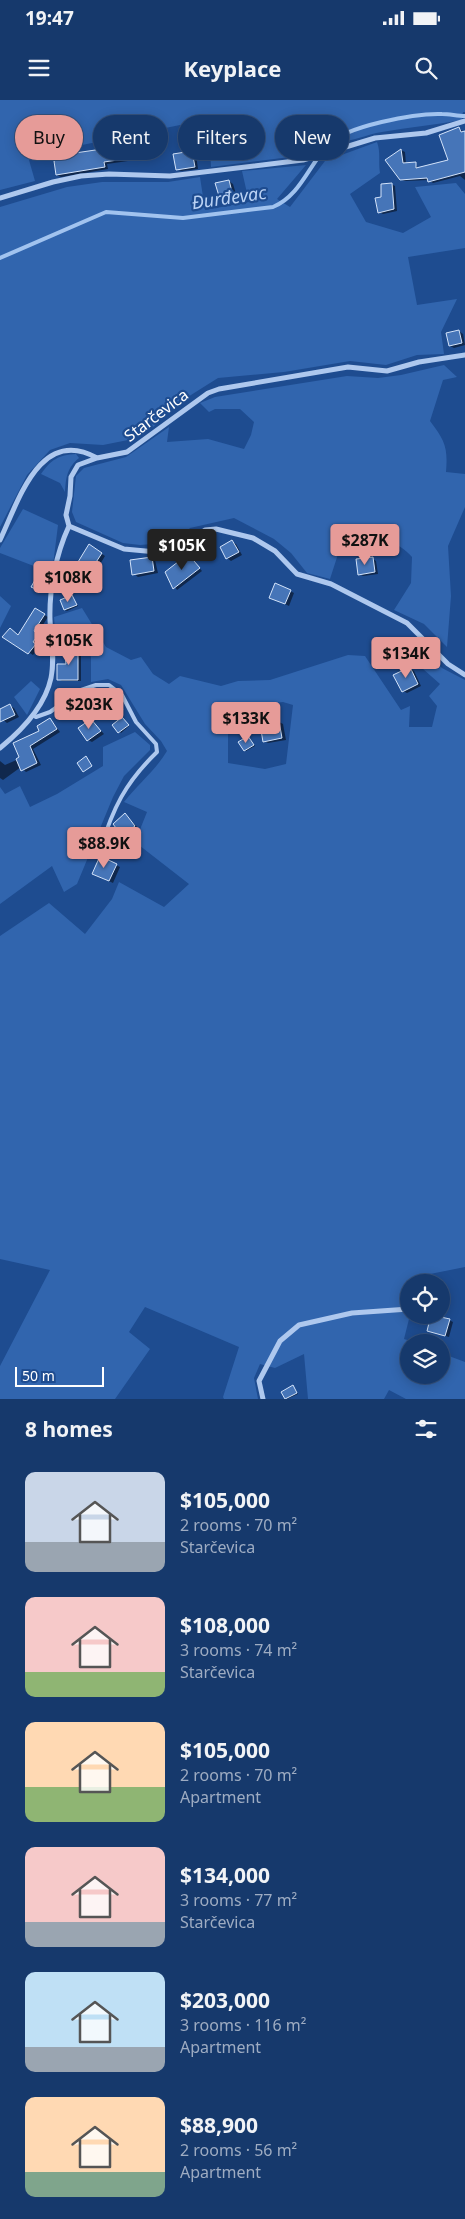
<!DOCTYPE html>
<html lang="en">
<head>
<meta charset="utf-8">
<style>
	:root { --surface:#16396c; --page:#1f4072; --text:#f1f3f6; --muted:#9eacc2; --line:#35537f; --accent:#e69b98 }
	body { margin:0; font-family:"Noto Sans",sans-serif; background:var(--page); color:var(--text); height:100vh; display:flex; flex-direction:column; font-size:19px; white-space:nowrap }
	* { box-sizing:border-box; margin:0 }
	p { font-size:16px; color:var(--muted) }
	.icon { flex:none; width:28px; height:28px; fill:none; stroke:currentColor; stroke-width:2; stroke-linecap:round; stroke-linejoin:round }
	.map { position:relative; height:1299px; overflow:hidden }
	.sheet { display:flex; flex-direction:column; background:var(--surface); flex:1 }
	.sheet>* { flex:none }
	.banner { position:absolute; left:15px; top:15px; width:435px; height:45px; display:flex; gap:10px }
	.buttons { position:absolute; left:400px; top:1174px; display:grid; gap:10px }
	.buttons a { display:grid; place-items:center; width:50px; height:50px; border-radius:50%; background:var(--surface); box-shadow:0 2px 12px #0003,0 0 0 1px var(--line); font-size:25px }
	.scale { position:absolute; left:15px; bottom:12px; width:89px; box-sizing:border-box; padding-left:5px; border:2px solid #fff; border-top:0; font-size:14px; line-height:18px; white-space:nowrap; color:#fff; -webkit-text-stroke:4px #1e4c90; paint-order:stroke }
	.price { position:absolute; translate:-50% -42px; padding:0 11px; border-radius:5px; background:var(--accent); color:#111; font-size:16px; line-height:32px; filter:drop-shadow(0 1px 2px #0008) }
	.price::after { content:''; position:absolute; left:50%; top:30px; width:15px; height:11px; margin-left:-8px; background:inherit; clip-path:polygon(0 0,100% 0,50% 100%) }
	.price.selected { background:#222; color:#fff }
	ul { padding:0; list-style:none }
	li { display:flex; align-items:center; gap:15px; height:125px; padding:0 25px }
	li span { display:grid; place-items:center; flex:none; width:140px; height:100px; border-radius:10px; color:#555 }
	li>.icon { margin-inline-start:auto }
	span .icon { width:60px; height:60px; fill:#fffc; stroke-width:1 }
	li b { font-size:21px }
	h2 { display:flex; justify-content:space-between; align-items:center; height:60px; padding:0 25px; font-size:21px }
	.pill { padding:0 18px; border-radius:22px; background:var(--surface); box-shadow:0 2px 12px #0003,0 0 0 1px var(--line); font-size:18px; line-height:45px }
	.pill.selected { background:var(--accent); color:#111 }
	.status { display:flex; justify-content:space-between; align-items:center; height:35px; padding:0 25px; background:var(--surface); direction:ltr }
	.status svg { height:14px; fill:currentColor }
	header { display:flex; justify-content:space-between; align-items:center; height:65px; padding:0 25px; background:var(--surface); font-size:22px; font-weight:700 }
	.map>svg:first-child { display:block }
	.green { fill:#3165ae; fill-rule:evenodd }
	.shadow { fill:#0007 }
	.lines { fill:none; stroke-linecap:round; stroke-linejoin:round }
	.stream { stroke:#a1c3ef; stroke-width:4 }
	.building { fill:#4675b8; stroke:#d3e3fa }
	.service { stroke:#aec8ee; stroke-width:4 }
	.minor { stroke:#aec8ee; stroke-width:5 }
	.labels { text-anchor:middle; stroke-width:4.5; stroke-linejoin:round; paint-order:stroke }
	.street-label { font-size:16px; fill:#fff; stroke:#1e4c90 }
	.water-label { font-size:18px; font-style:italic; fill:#bad2f4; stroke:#1e4c90 }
</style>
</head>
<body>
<div class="status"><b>19:47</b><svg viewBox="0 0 49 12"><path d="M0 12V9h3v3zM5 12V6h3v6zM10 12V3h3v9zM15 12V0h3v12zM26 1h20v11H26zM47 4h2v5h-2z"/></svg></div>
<header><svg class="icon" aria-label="menu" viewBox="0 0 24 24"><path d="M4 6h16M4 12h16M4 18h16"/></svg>Keyplace<svg class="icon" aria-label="search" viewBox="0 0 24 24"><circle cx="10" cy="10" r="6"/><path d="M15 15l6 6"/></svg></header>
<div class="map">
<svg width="465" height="1299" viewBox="0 0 465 1299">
	<rect width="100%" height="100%" fill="#1e4c90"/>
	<path class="green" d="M0 0H465V12H463L462 20C436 25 409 27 382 32 362 35 346 46 326 40L306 55 211 67 210 47 180 25 38 54 29 60 35 81 0 90Z
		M377 42C381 53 378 61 380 73L350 94 366 122 403 133 431 117 415 87 456 83 465 94V148L408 157 417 205 457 199 441 232 444 254 417 255 386 265 350 261 284 272 218 278 183 300 153 327 128 340 103 345 70 343 50 350 27 375 0 427V107L67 87 102 82H168L200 77 205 110 249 102 242 71 306 65 277 99 290 107 325 61Z
		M444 265 457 277 443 280 430 321C445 341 448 347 446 372L465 374V407L448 446 451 496 447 547 424 524 394 510 411 483 412 457C399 441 371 433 352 434L340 448 330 479 307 473 291 453 274 439 234 418 190 428 176 442 140 445 123 443 76 422 72 412 76 376 84 368 126 357 169 327 167 342 208 339 244 349 251 335 254 322 240 309H215L209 312 200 303 215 297 347 276 378 278 401 275Z
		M76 354 79 358C67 368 66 377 65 392L60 383 41 374C51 360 58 355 76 354Z
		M23 409 58 425 52 473 0 453V448Z
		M0 496 11 506 0 528Z
		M82 508 106 547 131 560 141 557 153 574 169 584 180 576 221 586 238 581 270 580 348 555 365 556 401 610 410 606 409 627H432L437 606 429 596 440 584 414 561 411 560 420 553H427L442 568 465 580V1167L415 1177V1182H409L410 1215 404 1239 414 1242H409V1275H441V1253L465 1262V1299H406L389 1290 384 1299H308L304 1254 275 1268 260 1264 254 1278 258 1299H224L223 1297 239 1247 145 1207 129 1232 150 1249 115 1299H0V1266L50 1170 0 1159V836L49 803 85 834 112 799 119 782 164 807 189 784 135 742 147 712 124 702C138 684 155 671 167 651L161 641 145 624 121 585 108 579 91 582V557L84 543H56L54 517ZM283 602 293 605 286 664 265 669 228 663V618L258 605Z
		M31 581 40 589 27 615 14 597Z
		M94 588 113 590 124 610 89 613 63 608 81 593Z
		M135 632 150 645V650L124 676 113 697 77 784 64 792 52 766 0 804V687L5 694 20 686 30 707 57 694 103 666V647Z"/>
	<path class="shadow" d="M459 29 465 32V80L460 76 433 83 429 80 405 81 400 79 401 50 405 52 406 64H415L419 69 450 61Z
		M136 41 140 44 142 59 107 64 108 69 61 77 57 75 110 49Z
		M192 52 196 54 198 69 181 71 177 69Z
		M229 81 233 84 236 94 224 97 220 95Z
		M391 84 395 86 397 111 383 114 379 112Z
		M459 231 463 234 465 245 454 248 450 246Z
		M232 442 236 444 242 455 231 461 227 458Z
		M90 446 105 456 96 471 80 461Z
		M188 455 202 471 177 490 166 473Z
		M151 458 155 460 158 473 138 477 134 474Z
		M372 458 376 461 378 474 363 476 359 474Z
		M39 474 48 479 42 491 33 486Z
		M290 491 294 493 289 506 275 499Z
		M72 497 78 506 67 511 65 510Z
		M35 510 48 517 37 534 41 537 36 544 39 547 33 555 4 537 19 536Z
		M77 549 81 551V581H62L58 579Z
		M409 568 414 571 421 586 407 593 403 591Z
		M10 606 14 608 19 617 7 623 3 620 0 611Z
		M50 619 60 632 33 649 41 665 26 672 21 667 3 680 0 678V661L5 665 21 658Z
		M124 619 129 626 121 633 114 625Z
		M91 620 104 634 92 642 88 640Z
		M279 622 283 624 286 640 268 643 264 641Z
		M248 637 255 646 246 651 245 650Z
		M125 714 138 728 127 738 114 724Z
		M116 765 120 767 113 783 98 776Z
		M449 1220 453 1222 449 1237 429 1231Z
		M293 1287 298 1294 287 1299 283 1292Z"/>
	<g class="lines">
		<path class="stream" d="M0 158 106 112 183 118 273 107C300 96 309 65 328 45 345 26 416 13 442 14 450 14 457 16 465 16"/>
	</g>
	<path class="building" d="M459 27 461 32 465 31V72L428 82 427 78 400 80 385 60 401 49 403 63 416 62V68L448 60 439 35Z
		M136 40 138 57 104 62 105 67 56 75 54 61 75 53 109 48 108 44Z
		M192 51 195 67 176 70 173 54Z
		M229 80 232 92 219 96 215 83Z
		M392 83 394 109 378 113 375 98 381 97V84Z
		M459 230 462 243 449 246 446 233Z
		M232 440 239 452 226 459 220 447Z
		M89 444 102 453 91 470 78 462Z
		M188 454 200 468 173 489 165 472Z
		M152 457 154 471 132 475 130 460Z
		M373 457 375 472 358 475 356 459Z
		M39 473 47 477 40 491 31 487Z
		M275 483 291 490 285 504 269 498Z
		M72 495 77 505 64 510 60 500Z
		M35 508 45 514 34 531 38 535 33 542 36 544 28 554 2 537 10 528 18 535Z
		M78 548V580H57V564H66L64 550Z
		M410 567 418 584 402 592 393 575Z
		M10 604 15 615 0 622V609Z
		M122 617 129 625 118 633 112 625Z
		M50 618 57 629 30 646 37 663 21 671 16 659 19 657 13 643 39 631 37 626Z
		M91 619 101 631 87 641 78 628Z
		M279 621 282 638 263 642 260 624Z
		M248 636 254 645 244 651 238 642Z
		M86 656 92 666 83 672 77 663Z
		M125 713 135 726 122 736 113 724Z
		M100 756 117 764 109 781 92 774Z
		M431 1215 450 1219 445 1236 427 1231Z
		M293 1285 297 1293 285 1299 281 1292Z"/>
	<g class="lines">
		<path class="service" d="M33 615 36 617 50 612 81 590 96 585H109L122 595 136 622 156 644 157 652C125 683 113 708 100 750"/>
		<path class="minor" d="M0 98 53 82 81 76 109 74 170 76 303 60 375 38 426 33 465 21
			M465 255 419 262 387 271 348 267 219 289 208 293 127 352 97 358 78 365 71 377 70 396 66 415 69 426 124 449 167 453 183 446 205 430 216 429 253 438 275 451 297 474 331 484 407 523 448 564 465 575
			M0 440C19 400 40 326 97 358
			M0 648C21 631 45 606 51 578 55 559 51 539 50 520 49 489 56 454 69 426
			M263 1299 259 1281 280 1241 299 1225 352 1213 409 1209"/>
	</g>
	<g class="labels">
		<g class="street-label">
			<text transform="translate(156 315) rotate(-37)" y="6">Starčevica</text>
		</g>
		<g class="water-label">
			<text transform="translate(229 98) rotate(-8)" y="6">Đurđevac</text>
		</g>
	</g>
</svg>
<div class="buttons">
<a><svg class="icon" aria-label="locate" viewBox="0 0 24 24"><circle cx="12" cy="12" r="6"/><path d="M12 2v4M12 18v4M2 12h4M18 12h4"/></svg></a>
<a><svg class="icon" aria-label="layers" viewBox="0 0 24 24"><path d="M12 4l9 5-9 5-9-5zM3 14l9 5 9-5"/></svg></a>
</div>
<div class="scale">50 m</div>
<b class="price" style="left:365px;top:466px">$287K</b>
<b class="price selected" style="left:182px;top:471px">$105K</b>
<b class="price" style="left:68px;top:503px">$108K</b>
<b class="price" style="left:69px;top:566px">$105K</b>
<b class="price" style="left:406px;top:579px">$134K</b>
<b class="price" style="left:89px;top:630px">$203K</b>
<b class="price" style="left:246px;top:644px">$133K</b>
<b class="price" style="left:104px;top:769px">$88.9K</b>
<div class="banner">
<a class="pill selected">Buy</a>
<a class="pill">Rent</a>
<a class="pill">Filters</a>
<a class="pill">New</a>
</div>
</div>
<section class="sheet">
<h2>8 homes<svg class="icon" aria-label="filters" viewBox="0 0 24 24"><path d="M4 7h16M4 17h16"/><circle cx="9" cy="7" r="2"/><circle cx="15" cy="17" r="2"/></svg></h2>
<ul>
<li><span style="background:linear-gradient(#c9d6e8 70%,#9aa5b1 0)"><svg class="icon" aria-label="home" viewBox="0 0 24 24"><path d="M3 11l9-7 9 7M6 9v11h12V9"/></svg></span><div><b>$105,000</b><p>2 rooms · 70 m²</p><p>Starčevica</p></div></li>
<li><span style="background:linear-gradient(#f6c9c9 75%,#8fb573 0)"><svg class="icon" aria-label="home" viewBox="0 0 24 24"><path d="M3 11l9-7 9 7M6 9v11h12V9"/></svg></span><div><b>$108,000</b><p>3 rooms · 74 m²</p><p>Starčevica</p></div></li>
<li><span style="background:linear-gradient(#ffd9b3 65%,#8fb573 0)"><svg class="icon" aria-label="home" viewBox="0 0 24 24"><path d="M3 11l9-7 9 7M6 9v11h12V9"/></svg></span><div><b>$105,000</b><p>2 rooms · 70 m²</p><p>Apartment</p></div></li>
<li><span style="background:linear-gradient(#f6c9c9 75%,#9aa5b1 0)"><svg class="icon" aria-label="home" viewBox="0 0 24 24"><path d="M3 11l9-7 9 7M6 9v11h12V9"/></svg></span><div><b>$134,000</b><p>3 rooms · 77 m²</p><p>Starčevica</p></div></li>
<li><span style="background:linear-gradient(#bfe0f5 75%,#9aa5b1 0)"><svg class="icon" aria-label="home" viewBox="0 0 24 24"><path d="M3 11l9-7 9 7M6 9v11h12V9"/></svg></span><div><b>$203,000</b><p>3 rooms · 116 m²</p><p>Apartment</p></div></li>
<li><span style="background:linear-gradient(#ffd9b3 75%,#7fa58c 0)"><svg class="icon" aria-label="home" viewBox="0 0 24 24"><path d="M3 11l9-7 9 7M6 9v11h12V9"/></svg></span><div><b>$88,900</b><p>2 rooms · 56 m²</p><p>Apartment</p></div></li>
</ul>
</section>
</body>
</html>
